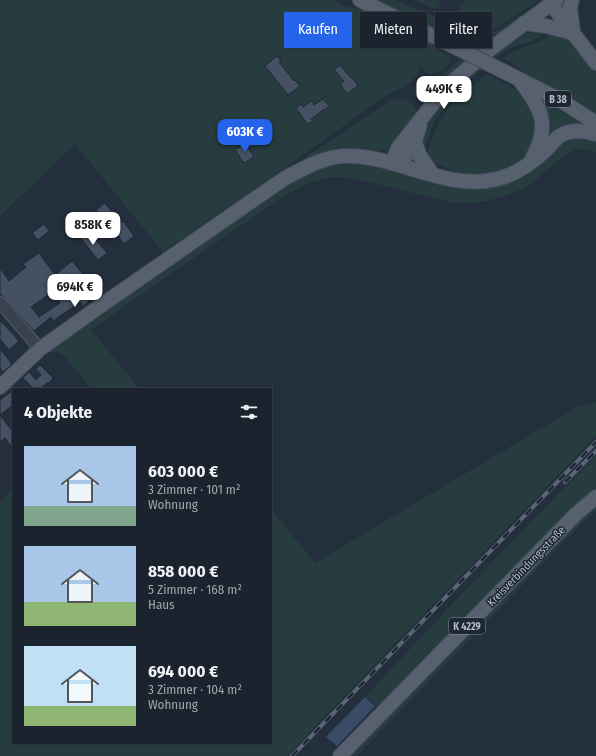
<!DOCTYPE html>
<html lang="de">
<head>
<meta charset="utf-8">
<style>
	:root { --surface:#1b232e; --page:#282f3a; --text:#f1f3f6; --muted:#a0a4aa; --line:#39404a; --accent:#2563eb }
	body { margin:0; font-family:"Fira Sans Condensed",sans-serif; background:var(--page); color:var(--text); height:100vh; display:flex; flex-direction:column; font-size:15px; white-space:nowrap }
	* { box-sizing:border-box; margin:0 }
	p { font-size:13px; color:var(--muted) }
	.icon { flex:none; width:22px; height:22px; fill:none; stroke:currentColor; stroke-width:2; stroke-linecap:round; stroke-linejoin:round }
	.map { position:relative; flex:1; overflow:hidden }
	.side { position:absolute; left:12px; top:388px; width:260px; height:356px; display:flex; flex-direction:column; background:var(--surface); border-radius:0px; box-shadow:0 1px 3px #0004,0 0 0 1px var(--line) }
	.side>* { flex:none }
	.banner { position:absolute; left:284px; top:12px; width:252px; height:36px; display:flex; gap:8px }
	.price { position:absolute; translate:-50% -34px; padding:0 9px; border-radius:8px; background:#fff; color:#222; font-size:13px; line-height:26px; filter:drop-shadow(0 1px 2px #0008) }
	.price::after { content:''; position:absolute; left:50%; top:24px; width:12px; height:9px; margin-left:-6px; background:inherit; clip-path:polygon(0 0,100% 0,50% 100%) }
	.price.selected { background:var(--accent); color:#fff }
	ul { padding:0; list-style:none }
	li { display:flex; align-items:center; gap:12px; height:100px; padding:0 12px }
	li span { display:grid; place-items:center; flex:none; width:112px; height:80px; border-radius:0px; color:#555 }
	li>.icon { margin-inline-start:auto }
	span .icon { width:48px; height:48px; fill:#fffc; stroke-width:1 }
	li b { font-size:17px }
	h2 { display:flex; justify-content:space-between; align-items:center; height:48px; padding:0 12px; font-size:17px }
	.tag { padding:0 14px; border-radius:0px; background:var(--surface); box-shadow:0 1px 3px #0004,0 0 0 1px var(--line); font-size:14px; line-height:36px }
	.tag.selected { background:var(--accent); color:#fff }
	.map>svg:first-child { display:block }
	.green { fill:#263c3f }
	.water { fill:#394c67 }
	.building { fill:#455162; stroke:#1f2835; fill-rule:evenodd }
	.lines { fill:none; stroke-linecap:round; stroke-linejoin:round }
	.minor-casing { stroke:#565f6c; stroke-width:13 }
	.major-casing { stroke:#414a57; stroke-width:16 }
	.minor { stroke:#38414e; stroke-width:11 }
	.major { stroke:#56606e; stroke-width:14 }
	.rail-casing { stroke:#5a6575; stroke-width:4 }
	.rail { stroke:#1d2633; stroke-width:2.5; stroke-dasharray:8; stroke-linecap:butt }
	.major-bridge-casing { stroke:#414a57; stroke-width:16; stroke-linecap:butt }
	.major-bridge { stroke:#56606e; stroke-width:14 }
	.labels { text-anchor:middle; stroke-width:3; stroke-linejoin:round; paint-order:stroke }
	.shield { fill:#1d2633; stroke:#878f9c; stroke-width:1 }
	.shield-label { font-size:10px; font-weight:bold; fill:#b4bcc9 }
	.street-label { font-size:11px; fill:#b4bcc9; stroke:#1d2633 }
</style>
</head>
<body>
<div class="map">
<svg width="596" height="756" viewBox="0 0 596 756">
	<rect width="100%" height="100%" fill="#242f3e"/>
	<path class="green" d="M0 0H333L342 5 371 12 420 36 437 50 451 57C451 68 438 72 429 75L421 67 418 70 419 73C411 87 391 91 379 100 308 153 235 202 163 252L75 144 0 216Z
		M374 0H394L461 27 477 38V40L472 44 456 37 443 34Z
		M415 0H437L441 4 439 8H432Z
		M467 0H539L498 27 489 30 457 11 462 3Z
		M545 0H547L499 33 488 36Z
		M543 29 540 37C529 43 516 45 506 51 487 62 444 104 434 123 430 131 428 140 425 149L423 151 421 140 423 132 437 109 445 97 457 85 504 45 528 33 538 30Z
		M551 30 564 35 579 50 596 72V117L503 58 508 54 545 39 549 36Z
		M480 42V48L435 88 427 97 421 100 414 95 413 91 415 86 442 73 449 69Z
		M486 74 515 89 528 99 535 111 537 138 527 156 514 166 494 173 470 175 459 173 449 169 431 161 426 156C431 143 435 127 443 115 454 100 472 87 486 74Z
		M543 96 593 129 543 150 538 99Z
		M396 99C406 99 415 102 416 113L394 146C381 155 357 147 341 149 325 151 315 154 302 161L301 160 390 101Z
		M572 135 596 138V153L585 149 574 150 566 155 525 188 508 195 487 201 468 203 450 202 360 180 342 177H330L306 184 286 195 173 272 91 330 140 389H92L61 353 47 352 115 303 280 188 316 169 337 165 354 164 372 165 405 174 411 178 449 188H476L555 146Z
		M596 402V436L287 756H0V502L13 488V743H271V509L315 563 577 407Z
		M596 455V489L379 708 366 696 453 603Z
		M596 504V511L585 520 357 756H349L581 517Z"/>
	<path class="water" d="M365 697 375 706 337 746 326 737Z"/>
	<path class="building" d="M277 56 281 61 279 62 294 81 295 80 300 86 288 95 265 66Z
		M340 65 351 78 352 77 358 86 347 94 340 84 344 81 334 70Z
		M323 99 329 106 311 119 313 121 307 124 296 108 301 104 303 107 312 101 314 105Z
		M245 143 254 157 244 163 235 150Z
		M105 203 120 223 123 221 134 236 124 244 112 227 107 222 106 223 96 210Z
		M44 224 49 231 38 240 32 233Z
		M88 231 107 253 98 260 80 237Z
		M39 253 55 275 72 261 83 274 73 281 89 302 83 306 80 302 53 321 51 317 34 331 0 293V268L9 281 26 267 23 264ZM52 292 60 303 39 317 31 307Z
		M0 320 19 341 9 350 0 339Z
		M0 349 12 364 3 372 0 368Z
		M40 365 53 378 49 383 48 382 40 389H34L23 378 29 372 36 380 41 375 36 369Z
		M13 390V405L0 415 13 432V449L5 438 0 442V400Z"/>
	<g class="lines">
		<g class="minor-casing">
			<path id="minor" d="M0 302 40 349"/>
		</g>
		<g class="major-casing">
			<path id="major" d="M360 0 453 46
				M572 0 570 7 573 32
				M551 4 596 63
				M524 23 546 26 573 33
				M499 69 560 100 596 123
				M521 82C543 111 550 126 532 159
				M415 143 420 156 433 175
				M392 163 398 148 447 86 493 47 556 0
				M395 164C413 154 415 142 420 124
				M0 387 40 349 103 304 285 178C304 168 323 157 345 156 395 154 446 192 497 179 515 175 532 163 546 150 550 146 554 141 558 137 570 129 583 130 596 134
				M340 756 576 514 596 497"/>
		</g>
		<use href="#minor" class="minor"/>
		<use href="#major" class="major"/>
		<g class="rail-casing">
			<path id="rail" d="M565 482 596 451
				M292 756 596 442"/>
		</g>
		<use href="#rail" class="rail"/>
		<g class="major-bridge-casing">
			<path id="major-bridge" d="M453 46 499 69"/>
		</g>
		<use href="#major-bridge" class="major-bridge"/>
	</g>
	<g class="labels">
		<g class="shield">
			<rect x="545" y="91" width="26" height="16" rx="3"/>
			<rect x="449" y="618" width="36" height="16" rx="3"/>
		</g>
		<g class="shield-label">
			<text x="558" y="103">B 38</text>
			<text x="467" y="630">K 4229</text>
		</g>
		<g class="street-label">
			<text transform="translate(526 566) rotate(-46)" y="4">Kreisverbindungsstraße</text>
		</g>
	</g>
</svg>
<b class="price" style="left:444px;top:110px">449K €</b>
<b class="price selected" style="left:245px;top:153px">603K €</b>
<b class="price" style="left:93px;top:246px">858K €</b>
<b class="price" style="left:75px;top:308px">694K €</b>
<div class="banner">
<a class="tag selected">Kaufen</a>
<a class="tag">Mieten</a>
<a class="tag">Filter</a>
</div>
<section class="side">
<h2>4 Objekte<svg class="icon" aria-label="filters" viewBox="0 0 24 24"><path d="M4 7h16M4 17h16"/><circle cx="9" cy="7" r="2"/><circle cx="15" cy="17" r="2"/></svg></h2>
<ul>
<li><span style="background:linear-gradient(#a9c7e8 75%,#7fa58c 0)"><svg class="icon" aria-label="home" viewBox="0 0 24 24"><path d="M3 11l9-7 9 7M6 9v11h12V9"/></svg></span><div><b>603 000 €</b><p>3 Zimmer · 101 m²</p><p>Wohnung</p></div></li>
<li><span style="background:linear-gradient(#a9c7e8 70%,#8fb573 0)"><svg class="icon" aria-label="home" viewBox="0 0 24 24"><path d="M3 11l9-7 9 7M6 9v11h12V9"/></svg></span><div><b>858 000 €</b><p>5 Zimmer · 168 m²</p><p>Haus</p></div></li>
<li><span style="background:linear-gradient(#bfe0f5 75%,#8fb573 0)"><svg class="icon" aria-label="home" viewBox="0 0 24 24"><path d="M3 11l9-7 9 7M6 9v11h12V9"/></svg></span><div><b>694 000 €</b><p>3 Zimmer · 104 m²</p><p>Wohnung</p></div></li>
</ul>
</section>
</div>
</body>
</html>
